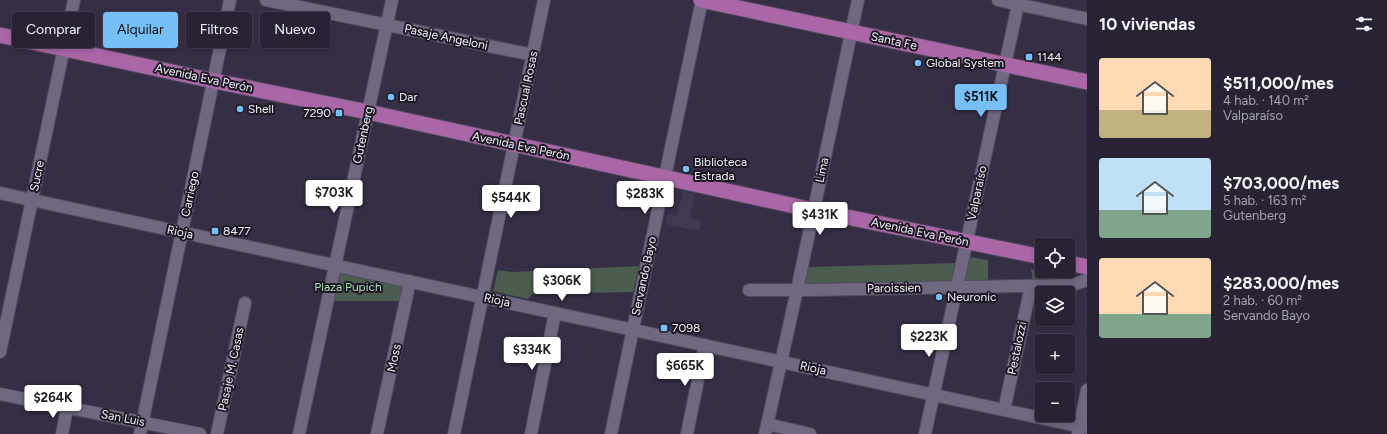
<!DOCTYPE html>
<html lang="es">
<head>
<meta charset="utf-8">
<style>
	:root { --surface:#282234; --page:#342f40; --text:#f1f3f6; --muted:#a5a4ac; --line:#443f4f; --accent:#76c0f7 }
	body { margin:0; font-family:Figtree,sans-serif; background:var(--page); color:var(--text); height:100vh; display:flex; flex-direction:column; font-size:15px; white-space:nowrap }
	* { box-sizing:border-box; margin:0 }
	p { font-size:13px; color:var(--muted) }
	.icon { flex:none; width:22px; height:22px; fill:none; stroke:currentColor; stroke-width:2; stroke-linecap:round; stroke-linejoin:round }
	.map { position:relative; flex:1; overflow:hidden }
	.side { display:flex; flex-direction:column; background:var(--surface); width:300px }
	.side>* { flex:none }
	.banner { position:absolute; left:12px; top:12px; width:380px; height:36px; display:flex; gap:8px }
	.tools { position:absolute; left:1035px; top:238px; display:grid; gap:8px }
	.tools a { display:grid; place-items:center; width:40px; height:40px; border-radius:4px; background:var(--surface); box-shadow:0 2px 6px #0003,0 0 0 1px var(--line); font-size:20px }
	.price { position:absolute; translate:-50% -34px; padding:0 9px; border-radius:4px; background:#fff; color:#222; font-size:13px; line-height:26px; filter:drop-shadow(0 1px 2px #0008) }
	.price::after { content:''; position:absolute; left:50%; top:24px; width:12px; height:9px; margin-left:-6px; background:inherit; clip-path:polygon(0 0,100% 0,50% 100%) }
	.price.on { background:var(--accent); color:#111 }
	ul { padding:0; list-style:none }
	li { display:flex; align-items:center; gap:12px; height:100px; padding:0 12px }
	li span { display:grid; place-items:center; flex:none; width:112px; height:80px; border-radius:4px; color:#555 }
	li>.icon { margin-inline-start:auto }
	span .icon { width:48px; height:48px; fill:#fffc; stroke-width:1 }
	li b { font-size:17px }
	h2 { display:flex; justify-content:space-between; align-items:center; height:48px; padding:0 12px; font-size:17px }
	.chip { padding:0 14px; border-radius:4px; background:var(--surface); box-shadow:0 2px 6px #0003,0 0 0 1px var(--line); font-size:14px; line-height:36px }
	.chip.on { background:var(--accent); color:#111 }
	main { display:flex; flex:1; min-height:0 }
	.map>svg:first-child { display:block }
	.built { fill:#413853 }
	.green { fill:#4a5d4f }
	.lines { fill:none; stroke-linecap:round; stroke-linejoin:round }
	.minor-casing { stroke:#504a5d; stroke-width:14 }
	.major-casing { stroke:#504a5d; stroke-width:17 }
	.minor { stroke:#706881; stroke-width:12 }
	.major { stroke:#aa66a7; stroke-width:15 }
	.poi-dot { fill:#76c0f7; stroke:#1c1923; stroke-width:1.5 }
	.labels { text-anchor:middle; stroke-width:4; stroke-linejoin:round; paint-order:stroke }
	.street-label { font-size:12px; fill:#f3eefd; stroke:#1c1923 }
	.poi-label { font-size:12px; fill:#f3eefd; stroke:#1c1923; text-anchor:start }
	.park-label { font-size:12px; fill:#aadeb7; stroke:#1c1923 }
</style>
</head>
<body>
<main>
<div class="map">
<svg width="1087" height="434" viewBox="0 0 1087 434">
	<rect width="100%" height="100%" fill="#362e45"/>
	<path class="built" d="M683 191 695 194 690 218 701 220 699 231 665 224 667 214 677 216Z"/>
	<path class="green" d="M969 257 988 260V283H964Z
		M956 263 952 283 803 287 807 267Z
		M639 266 633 292 532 294 528 299 493 291 498 270 512 272Z
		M1031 269 1059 274 1060 281 1033 282Z
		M337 271 407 285 404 301H330Z"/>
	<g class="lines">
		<g class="minor-casing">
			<path id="minor" d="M266 0 533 55
				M998 0 1087 19
				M0 193 1087 428
				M749 290H812L1072 285 1087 280
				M0 352 74 0
				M0 394 200 434
				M1004 410 1031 286
				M767 424 810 434
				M1078 433 1087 390
				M62 434 67 408
				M140 434 230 0
				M217 434 245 303
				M299 434 392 0
				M377 434 410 281
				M454 434 544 0
				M531 434 555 313
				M611 434 702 0
				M687 434 705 345
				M765 434 797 290 858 0
				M925 434 1019 0"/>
		</g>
		<g class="major-casing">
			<path id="major" d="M701 0 1087 82
				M0 35 214 81 368 112 813 210 1042 257
				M1068 263 1087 267"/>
		</g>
		<use href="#minor" class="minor"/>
		<use href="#major" class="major"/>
	</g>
	<g class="poi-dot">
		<rect x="1025" y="53" width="8" height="8" rx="2"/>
		<circle cx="918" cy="63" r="4"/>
		<circle cx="391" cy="97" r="4"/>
		<circle cx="240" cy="109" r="4"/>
		<rect x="335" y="109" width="8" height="8" rx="2"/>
		<circle cx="686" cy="169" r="4"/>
		<rect x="211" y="227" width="8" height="8" rx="2"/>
		<circle cx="939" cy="297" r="4"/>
		<rect x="660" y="324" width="8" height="8" rx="2"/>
	</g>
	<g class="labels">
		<g class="street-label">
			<text transform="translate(446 37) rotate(12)" y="4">Pasaje Angeloni</text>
			<text transform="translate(894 41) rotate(12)" y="4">Santa Fe</text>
			<text transform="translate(204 78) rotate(12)" y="4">Avenida Eva Perón</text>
			<text transform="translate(526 88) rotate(-78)" y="4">Pascual Rosas</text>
			<text transform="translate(363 135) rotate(-78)" y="4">Gutenberg</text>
			<text transform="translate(521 146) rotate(12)" y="4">Avenida Eva Perón</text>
			<text transform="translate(822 170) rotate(-78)" y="4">Lima</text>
			<text transform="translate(37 176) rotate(-78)" y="4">Sucre</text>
			<text transform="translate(977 193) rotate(-78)" y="4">Valparaíso</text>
			<text transform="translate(190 194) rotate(-78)" y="4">Carriego</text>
			<text transform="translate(180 232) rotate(12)" y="4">Rioja</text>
			<text transform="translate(920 232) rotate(12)" y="4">Avenida Eva Perón</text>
			<text transform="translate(644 276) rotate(-78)" y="4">Servando Bayo</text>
			<text transform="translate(894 288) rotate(-1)" y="4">Paroissien</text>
			<text transform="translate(497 300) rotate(12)" y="4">Rioja</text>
			<text transform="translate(1017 348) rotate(-78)" y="4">Pestalozzi</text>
			<text transform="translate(394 358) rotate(-78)" y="4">Moss</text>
			<text transform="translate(813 368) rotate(12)" y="4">Rioja</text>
			<text transform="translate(231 369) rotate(-78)" y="4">Pasaje M. Casas</text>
			<text transform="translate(123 418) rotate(11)" y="4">San Luis</text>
		</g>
		<g class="poi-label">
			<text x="1037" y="61">1144</text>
			<text x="926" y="67">Global System</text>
			<text x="399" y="101">Dar</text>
			<text x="248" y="113">Shell</text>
			<text x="331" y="117" text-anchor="end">7290</text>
			<text x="694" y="166">Biblioteca<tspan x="694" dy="14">Estrada</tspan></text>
			<text x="223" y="235">8477</text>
			<text x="947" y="301">Neuronic</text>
			<text x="672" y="332">7098</text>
		</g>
		<g class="park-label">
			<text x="348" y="291">Plaza Pupich</text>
		</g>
	</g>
</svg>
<div class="tools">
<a><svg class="icon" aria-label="locate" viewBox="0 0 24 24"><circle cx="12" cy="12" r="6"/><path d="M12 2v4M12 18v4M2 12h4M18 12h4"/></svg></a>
<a><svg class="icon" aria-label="layers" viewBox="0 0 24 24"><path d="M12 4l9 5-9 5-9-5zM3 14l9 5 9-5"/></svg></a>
<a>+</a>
<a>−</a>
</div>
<b class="price on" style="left:981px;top:118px">$511K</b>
<b class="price" style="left:334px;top:214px">$703K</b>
<b class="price" style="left:645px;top:215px">$283K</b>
<b class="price" style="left:511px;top:219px">$544K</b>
<b class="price" style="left:820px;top:236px">$431K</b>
<b class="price" style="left:562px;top:302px">$306K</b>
<b class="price" style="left:929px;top:358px">$223K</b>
<b class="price" style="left:532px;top:371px">$334K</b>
<b class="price" style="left:685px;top:387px">$665K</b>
<b class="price" style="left:53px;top:419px">$264K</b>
<div class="banner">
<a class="chip">Comprar</a>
<a class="chip on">Alquilar</a>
<a class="chip">Filtros</a>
<a class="chip">Nuevo</a>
</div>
</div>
<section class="side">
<h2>10 viviendas<svg class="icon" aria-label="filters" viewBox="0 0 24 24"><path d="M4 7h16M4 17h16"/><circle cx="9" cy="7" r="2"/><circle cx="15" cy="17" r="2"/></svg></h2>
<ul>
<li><span style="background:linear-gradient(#ffd9b3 65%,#c2b280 0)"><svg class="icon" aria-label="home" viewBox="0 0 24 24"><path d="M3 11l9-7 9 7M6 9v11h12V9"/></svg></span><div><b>$511,000/mes</b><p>4 hab. · 140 m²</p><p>Valparaíso</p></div></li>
<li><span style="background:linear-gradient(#bfe0f5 65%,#7fa58c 0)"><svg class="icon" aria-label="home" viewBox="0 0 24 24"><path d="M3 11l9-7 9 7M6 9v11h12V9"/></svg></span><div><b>$703,000/mes</b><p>5 hab. · 163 m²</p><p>Gutenberg</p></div></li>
<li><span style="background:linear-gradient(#ffd9b3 70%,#7fa58c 0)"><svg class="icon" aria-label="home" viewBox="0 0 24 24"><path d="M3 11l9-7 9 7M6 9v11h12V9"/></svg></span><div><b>$283,000/mes</b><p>2 hab. · 60 m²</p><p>Servando Bayo</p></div></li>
</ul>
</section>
</main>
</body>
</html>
